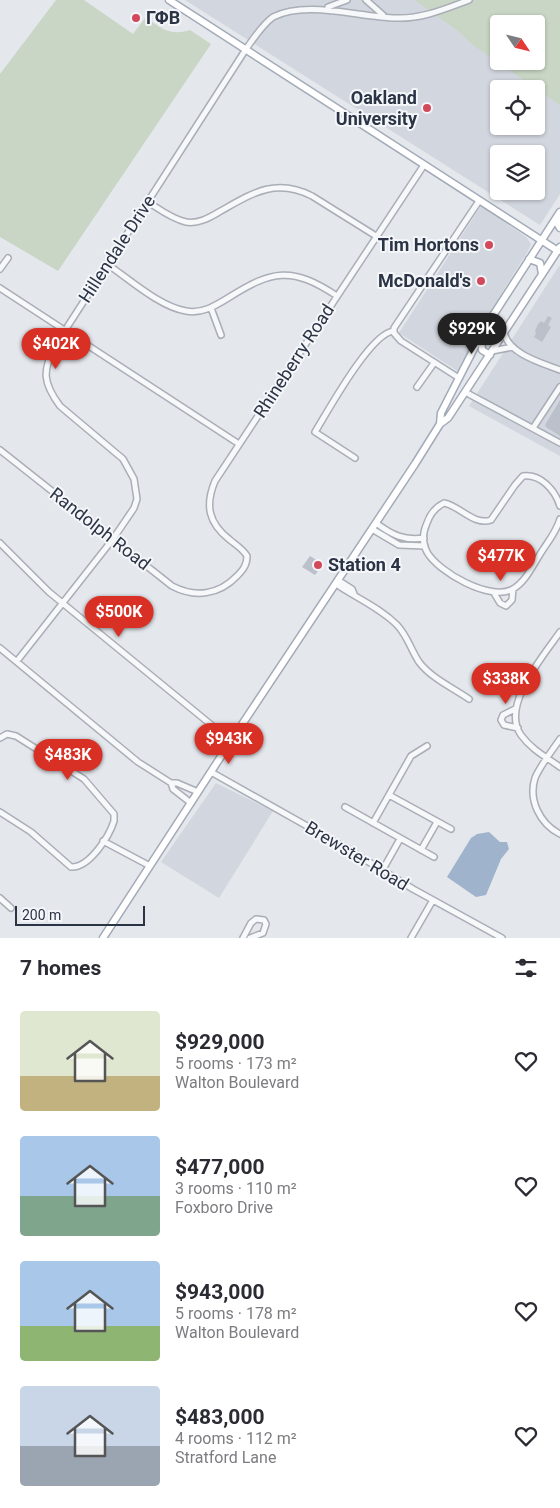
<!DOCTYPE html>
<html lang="en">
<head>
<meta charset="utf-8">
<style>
	:root { --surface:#fff; --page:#f7f7f7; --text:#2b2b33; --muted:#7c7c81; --accent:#d93025 }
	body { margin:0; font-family:Roboto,sans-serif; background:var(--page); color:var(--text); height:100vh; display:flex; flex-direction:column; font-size:19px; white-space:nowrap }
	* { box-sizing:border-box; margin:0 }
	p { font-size:16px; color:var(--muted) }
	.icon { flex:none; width:28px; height:28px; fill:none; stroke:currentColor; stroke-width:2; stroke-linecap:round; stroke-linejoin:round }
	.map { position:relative; height:938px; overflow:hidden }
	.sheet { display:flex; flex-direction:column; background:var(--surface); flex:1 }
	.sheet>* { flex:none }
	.needle { width:32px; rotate:125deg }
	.buttons { position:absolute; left:490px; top:15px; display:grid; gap:10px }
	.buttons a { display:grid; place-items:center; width:55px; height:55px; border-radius:5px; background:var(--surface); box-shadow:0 1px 4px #0004; font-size:25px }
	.scale { position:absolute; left:15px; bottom:12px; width:130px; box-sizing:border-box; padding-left:5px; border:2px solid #2b3445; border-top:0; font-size:14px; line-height:18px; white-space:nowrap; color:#2b3445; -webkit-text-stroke:4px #f4f6f9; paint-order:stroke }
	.price { position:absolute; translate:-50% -42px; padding:0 11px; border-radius:18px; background:var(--accent); color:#fff; font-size:16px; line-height:32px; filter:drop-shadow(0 1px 2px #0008) }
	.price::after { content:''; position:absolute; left:50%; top:30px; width:15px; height:11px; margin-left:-8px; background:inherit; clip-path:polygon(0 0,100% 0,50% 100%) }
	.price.selected { background:#222; color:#fff }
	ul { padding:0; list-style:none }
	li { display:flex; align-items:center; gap:15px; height:125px; padding:0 20px }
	li span { display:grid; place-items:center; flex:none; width:140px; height:100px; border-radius:5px; color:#555 }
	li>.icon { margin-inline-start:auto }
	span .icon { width:60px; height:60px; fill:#fffc; stroke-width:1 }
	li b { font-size:21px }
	h2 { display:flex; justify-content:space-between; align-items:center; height:60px; padding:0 20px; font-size:21px }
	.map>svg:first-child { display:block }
	.built { fill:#d2d6de; fill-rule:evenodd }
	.green { fill:#c9d6c5; fill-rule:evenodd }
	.water { fill:#9fb4cc }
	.building { fill:#bbc0ca }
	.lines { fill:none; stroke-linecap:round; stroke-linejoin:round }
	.minor-casing { stroke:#a9aeb7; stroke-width:8 }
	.major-casing { stroke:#a3abb8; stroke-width:9 }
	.minor { stroke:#f7f8fa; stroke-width:5 }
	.major { stroke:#fff; stroke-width:6 }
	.poi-dot { fill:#d1495b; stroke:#f4f6f9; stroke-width:2 }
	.labels { text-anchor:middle; stroke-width:4; stroke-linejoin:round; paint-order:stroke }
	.poi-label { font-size:18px; font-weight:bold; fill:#2b3445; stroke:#f4f6f9; text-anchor:end }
	.street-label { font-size:18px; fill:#2b3445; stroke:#f4f6f9 }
</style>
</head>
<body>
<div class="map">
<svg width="560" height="938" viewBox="0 0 560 938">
	<rect width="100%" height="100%" fill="#e4e7ec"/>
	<path class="built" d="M185 0H560V194L540 225ZM499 24H536V61H499ZM499 89H536V126H499ZM499 154H536V191H499Z
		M481 206 526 237 531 244 528 251 503 291 459 372 399 333Z
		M559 266H560V456L469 406Z
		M216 783 273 811 219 898 161 862Z"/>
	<path class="green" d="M56 0H84L133 34 146 17C161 29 170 36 190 30L211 44 58 271 0 237V74Z
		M415 0H560V105L473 45 458 31ZM499 24H536V61H499Z"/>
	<path class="water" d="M489 832 500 842H507L509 849 501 859 486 895 476 897 447 877 471 838 477 834Z"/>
	<path class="building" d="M548 316 552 318 548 325 551 327 542 342 534 337 536 334 535 331 538 324 541 321 544 323Z
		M560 400V436L546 427 545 425Z
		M310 556 323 564 315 575 302 567Z"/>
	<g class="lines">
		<g class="minor-casing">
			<path id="minor" d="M366 0 383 15
				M328 7 347 0
				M148 202C159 209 172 219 186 222 198 224 209 218 219 212 251 194 275 177 312 196L376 236
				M107 264C129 279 160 307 186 311 202 314 215 306 228 298 272 270 292 266 337 296
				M0 269 8 258
				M0 288 239 444
				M211 308 221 335
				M504 332C508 354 542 363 560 370
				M492 351 513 347
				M459 378 401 341 394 333V328L479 201
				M417 387 434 363
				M465 392 560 443
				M533 428 560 387
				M0 450 172 586C195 598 219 595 237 576 243 570 247 565 247 556 243 549 236 545 230 540 208 523 205 505 215 481L424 165
				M355 458 315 432C328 411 371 332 394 331
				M560 506C555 490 541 474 523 476L515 485 491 520C474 526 460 506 444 503 436 507 430 514 427 523 423 532 422 543 427 552 438 572 491 602 513 589 525 582 532 567 539 556 546 544 556 533 560 519
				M376 523C392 535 404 541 424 538
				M372 529 399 545 425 546
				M0 543 49 592 231 741
				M338 580 352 589 354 594
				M336 584C356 598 379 607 397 625 407 635 411 650 419 662 431 678 453 688 469 699
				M494 593 500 603 506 606 512 600 513 589
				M560 632C544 655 500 706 521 735 531 749 546 757 560 767
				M0 648 138 762 171 783
				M17 661 113 539 134 508 137 499 134 479 123 459 60 406C43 383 42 371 55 346L246 49C254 38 262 25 273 17 306 0 358 17 396 18 422 19 445 9 469 0
				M515 709 503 715 501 720 504 725 518 728
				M0 738 7 734 16 736 84 779 114 814V821C109 837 89 868 71 867L31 832 0 812
				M560 739C552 751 541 764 535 778 528 800 540 824 560 834
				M211 772 346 848 413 889 502 938
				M389 795 451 829
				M191 803 173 789 171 783H177L198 792
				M345 807 434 857
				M373 823 411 756 427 746
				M103 841 150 866
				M421 850 437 822
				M382 871 400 839
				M0 898 11 908
				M243 938 251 923 256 919 264 920 266 924 263 933 250 938
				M411 938 433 900"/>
		</g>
		<g class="major-casing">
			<path id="major" d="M169 0 558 251
				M557 217V223L560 228
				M529 259 540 263 542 274
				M481 337 482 350 490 355
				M440 424 448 418 560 247
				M103 938 231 741 415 464 440 424 441 413 483 331 560 212"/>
		</g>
		<use href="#minor" class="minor"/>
		<use href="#major" class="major"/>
	</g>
	<g class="poi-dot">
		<circle cx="136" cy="18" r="5"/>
		<circle cx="427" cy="108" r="5"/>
		<circle cx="489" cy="245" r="5"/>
		<circle cx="481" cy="281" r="5"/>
		<circle cx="318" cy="565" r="5"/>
	</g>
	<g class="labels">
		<g class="poi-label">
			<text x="146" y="24" text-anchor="start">ΓΦB</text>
			<text x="417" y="104">Oakland<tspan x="417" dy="21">University</tspan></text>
			<text x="479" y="251">Tim Hortons</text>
			<text x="471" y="287">McDonald's</text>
			<text x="328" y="571" text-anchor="start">Station 4</text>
		</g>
		<g class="street-label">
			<text transform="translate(117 249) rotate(-57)" y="6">Hillendale Drive</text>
			<text transform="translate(294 361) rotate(-57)" y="6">Rhineberry Road</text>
			<text transform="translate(100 529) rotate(38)" y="6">Randolph Road</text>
			<text transform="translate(357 856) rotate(31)" y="6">Brewster Road</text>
		</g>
	</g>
</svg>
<div class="buttons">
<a><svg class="needle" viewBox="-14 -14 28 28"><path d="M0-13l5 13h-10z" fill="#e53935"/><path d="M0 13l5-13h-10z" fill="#7c7c81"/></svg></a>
<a><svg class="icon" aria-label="locate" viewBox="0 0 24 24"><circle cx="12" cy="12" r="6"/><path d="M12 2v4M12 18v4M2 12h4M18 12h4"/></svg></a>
<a><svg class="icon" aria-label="layers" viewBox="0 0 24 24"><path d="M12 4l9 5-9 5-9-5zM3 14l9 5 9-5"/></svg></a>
</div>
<div class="scale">200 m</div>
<b class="price selected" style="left:472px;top:355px">$929K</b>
<b class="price" style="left:56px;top:370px">$402K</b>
<b class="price" style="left:501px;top:582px">$477K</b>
<b class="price" style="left:119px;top:638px">$500K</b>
<b class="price" style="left:506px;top:705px">$338K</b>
<b class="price" style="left:229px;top:765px">$943K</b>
<b class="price" style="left:68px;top:781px">$483K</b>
</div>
<section class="sheet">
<h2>7 homes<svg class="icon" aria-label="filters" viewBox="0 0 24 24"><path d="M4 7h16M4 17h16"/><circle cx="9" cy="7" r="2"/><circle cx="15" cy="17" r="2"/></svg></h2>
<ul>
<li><span style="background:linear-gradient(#dfe7d0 65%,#c2b280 0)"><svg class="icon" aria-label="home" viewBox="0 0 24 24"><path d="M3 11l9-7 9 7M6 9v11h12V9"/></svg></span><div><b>$929,000</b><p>5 rooms · 173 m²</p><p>Walton Boulevard</p></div><svg class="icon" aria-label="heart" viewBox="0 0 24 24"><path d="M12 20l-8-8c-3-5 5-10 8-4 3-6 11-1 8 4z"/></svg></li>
<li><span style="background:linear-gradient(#a9c7e8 60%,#7fa58c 0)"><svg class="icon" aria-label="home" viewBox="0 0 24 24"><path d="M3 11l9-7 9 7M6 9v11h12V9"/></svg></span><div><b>$477,000</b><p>3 rooms · 110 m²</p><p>Foxboro Drive</p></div><svg class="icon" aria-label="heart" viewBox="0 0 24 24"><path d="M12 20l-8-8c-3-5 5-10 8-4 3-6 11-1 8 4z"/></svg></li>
<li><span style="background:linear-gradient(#a9c7e8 65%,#8fb573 0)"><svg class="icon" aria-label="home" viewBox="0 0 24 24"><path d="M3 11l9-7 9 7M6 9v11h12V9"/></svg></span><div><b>$943,000</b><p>5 rooms · 178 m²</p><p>Walton Boulevard</p></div><svg class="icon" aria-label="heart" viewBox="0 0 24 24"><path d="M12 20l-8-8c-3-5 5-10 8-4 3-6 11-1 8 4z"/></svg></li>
<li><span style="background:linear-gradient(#c9d6e8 60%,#9aa5b1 0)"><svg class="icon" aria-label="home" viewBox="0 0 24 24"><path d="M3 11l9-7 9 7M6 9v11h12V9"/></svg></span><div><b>$483,000</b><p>4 rooms · 112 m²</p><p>Stratford Lane</p></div><svg class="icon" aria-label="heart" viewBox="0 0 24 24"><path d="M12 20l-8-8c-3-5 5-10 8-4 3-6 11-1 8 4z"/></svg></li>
</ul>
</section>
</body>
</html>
